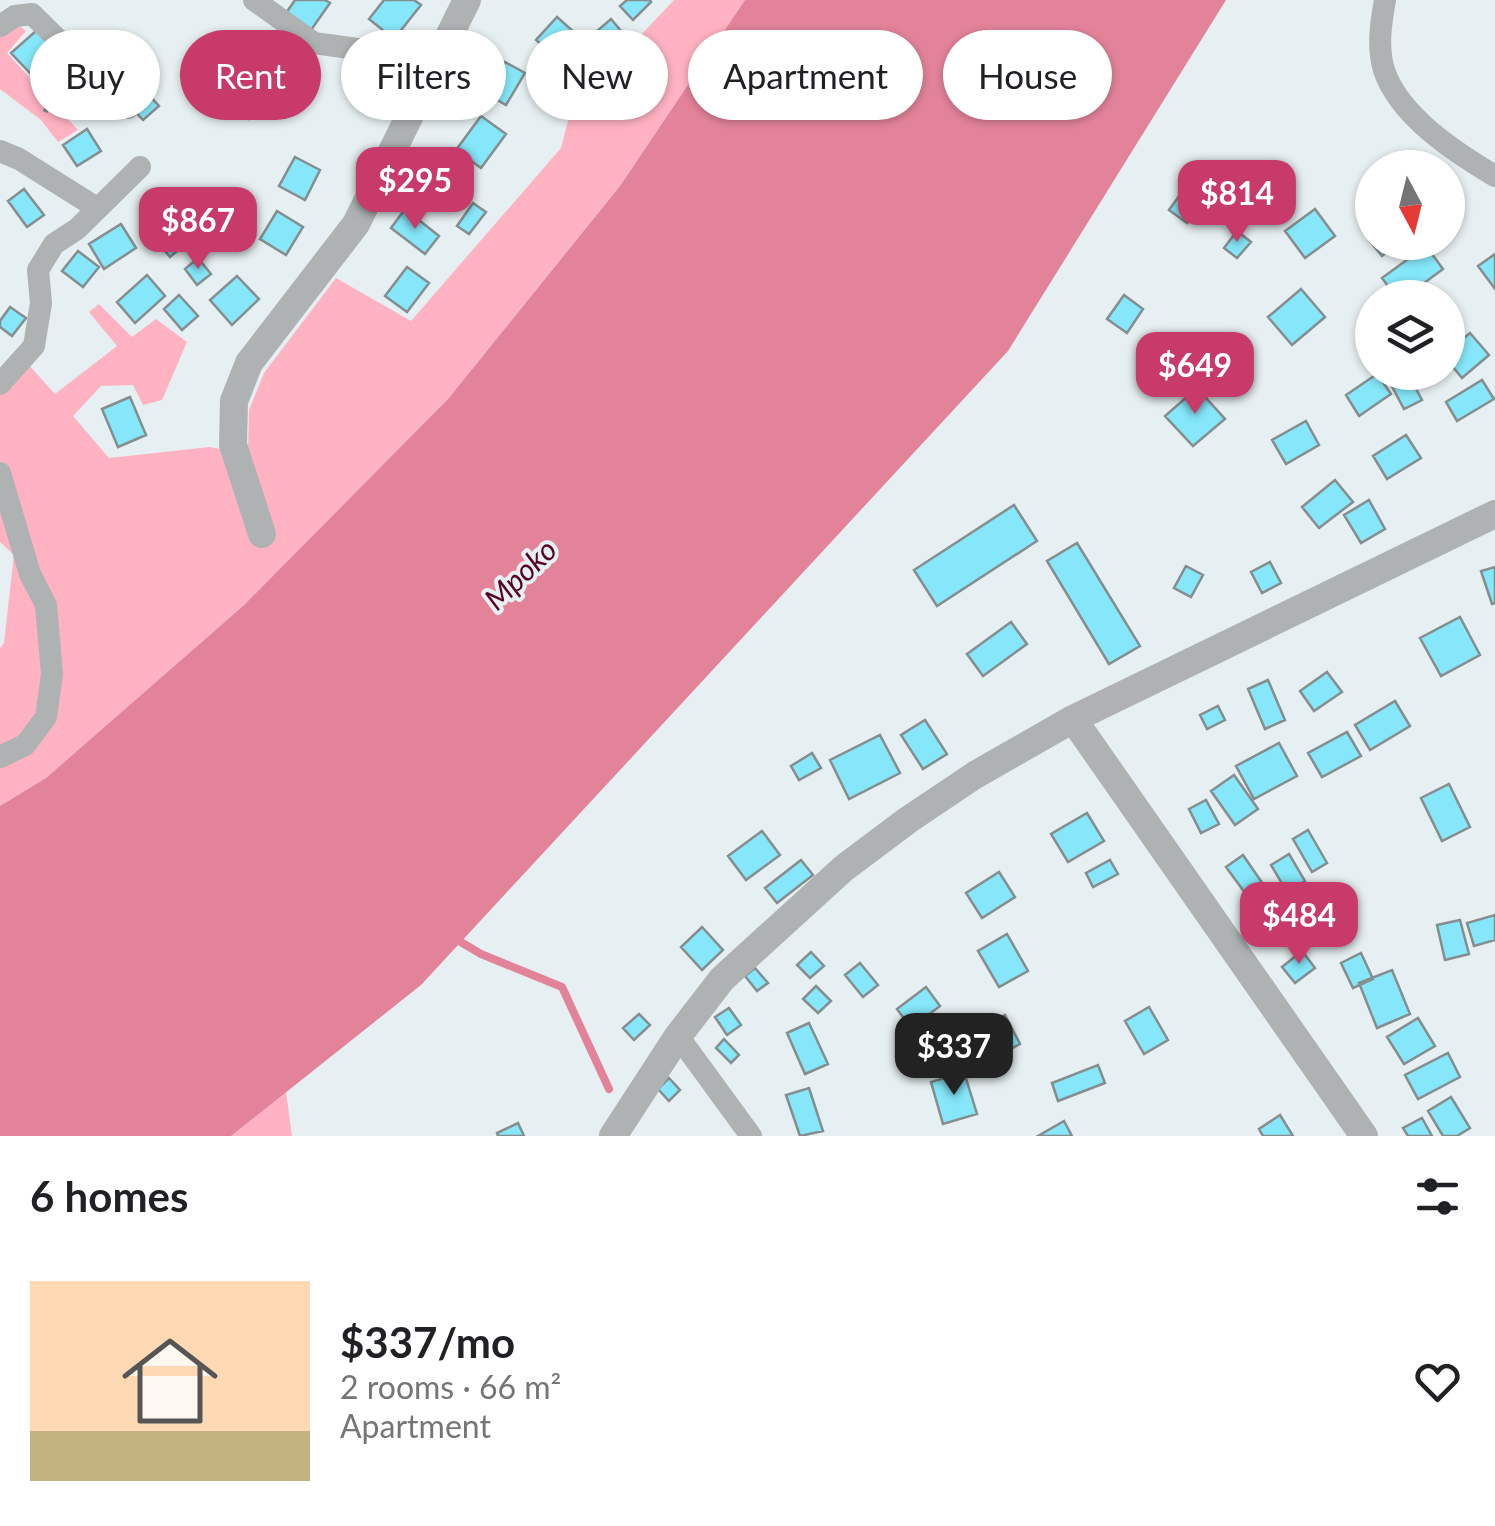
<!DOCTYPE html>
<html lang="en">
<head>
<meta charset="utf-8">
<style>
	:root { --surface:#fff; --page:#f2f2f2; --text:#202124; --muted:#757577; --accent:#c73a69 }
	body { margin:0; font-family:Lato,sans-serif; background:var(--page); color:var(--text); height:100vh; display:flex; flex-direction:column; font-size:38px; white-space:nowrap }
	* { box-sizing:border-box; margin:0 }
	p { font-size:32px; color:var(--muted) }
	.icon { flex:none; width:55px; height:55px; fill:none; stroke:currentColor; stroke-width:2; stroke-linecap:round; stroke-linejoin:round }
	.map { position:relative; height:1136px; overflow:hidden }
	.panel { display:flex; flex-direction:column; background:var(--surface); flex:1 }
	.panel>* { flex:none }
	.top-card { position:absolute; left:30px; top:30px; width:1435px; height:90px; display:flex; gap:20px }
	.needle { width:65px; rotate:173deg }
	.tools { position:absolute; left:1355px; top:150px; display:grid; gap:20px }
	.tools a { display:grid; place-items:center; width:110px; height:110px; border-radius:50%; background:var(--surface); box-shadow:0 2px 8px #0004; font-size:50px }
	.price { position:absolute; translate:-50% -85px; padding:0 22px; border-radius:20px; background:var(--accent); color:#fff; font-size:32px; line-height:65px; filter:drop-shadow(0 2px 5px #0008) }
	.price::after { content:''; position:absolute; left:50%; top:60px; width:30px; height:22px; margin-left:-15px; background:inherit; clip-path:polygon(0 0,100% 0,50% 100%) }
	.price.active { background:#222; color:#fff }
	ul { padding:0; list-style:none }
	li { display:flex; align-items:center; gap:30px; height:250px; padding:0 30px }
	li span { display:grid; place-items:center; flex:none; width:280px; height:200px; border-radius:0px; color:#555 }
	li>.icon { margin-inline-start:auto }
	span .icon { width:120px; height:120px; fill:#fffc; stroke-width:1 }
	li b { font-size:42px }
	h2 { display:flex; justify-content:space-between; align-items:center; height:120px; padding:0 30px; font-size:42px }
	.pill { padding:0 35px; border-radius:45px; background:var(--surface); box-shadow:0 2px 8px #0004; font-size:35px; line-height:90px }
	.pill.active { background:var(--accent); color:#fff }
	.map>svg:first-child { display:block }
	.green { fill:#ffb2c2 }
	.water { fill:#e3839a }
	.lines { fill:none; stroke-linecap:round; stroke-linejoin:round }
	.stream { stroke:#e3839a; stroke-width:8 }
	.building { fill:#85e7f9; stroke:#858d8f; stroke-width:2.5 }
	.path { stroke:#808688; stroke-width:5; stroke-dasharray:8 8; stroke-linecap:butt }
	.minor { stroke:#aeb2b3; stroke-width:22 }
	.tertiary { stroke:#aeb2b3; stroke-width:28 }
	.labels { text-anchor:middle; stroke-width:8; stroke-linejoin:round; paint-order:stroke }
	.water-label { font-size:30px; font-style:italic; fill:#570024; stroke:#e6eff1 }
</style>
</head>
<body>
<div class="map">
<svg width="1495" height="1136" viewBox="0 0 1495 1136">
	<rect width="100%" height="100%" fill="#e6eff1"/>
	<path class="green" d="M674 0H745L620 186 448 399 243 606 46 778 0 806V648L4 643 14 555 0 542V394L27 363 55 394 117 346 89 312 99 304 132 337 156 319 187 342 162 400 143 405 133 385 101 386 73 416 109 458 210 447 248 454 249 410 264 373 336 278 411 321 561 148 571 109Z
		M0 12 26 31 7 53 78 130 58 142 41 120 0 89Z
		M286 1092 292 1136H231Z"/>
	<path class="water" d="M745 0H1226L1008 351 421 985 231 1136H0V806L46 778 243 606 448 399 620 186Z"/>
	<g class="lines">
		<path class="stream" d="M454 938 481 954 562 987 609 1089"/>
	</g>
	<path class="building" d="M295 0H325L330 3 309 33 284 16Z
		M384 0H414L421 5 394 39 369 19Z
		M627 0H650L651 2 633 20 620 6Z
		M557 17 574 32 553 55 536 40Z
		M611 19 621 31 601 49 590 37Z
		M37 30 56 50 30 73 11 53Z
		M573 47 590 63 573 82 556 66Z
		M505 62 525 73 506 105 487 94Z
		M245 75 267 91 248 119 225 103Z
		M148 94 159 106 143 120 132 108Z
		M481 116 506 134 481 168 456 150Z
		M87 129 101 151 77 166 63 145Z
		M295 157 320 170 305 200 279 186Z
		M1190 181 1208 194 1187 223 1169 210Z
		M24 189 44 215 27 227 8 201Z
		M473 203 486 212 469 234 457 226Z
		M405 209 439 236 425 254 391 228Z
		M1315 209 1335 236 1305 258 1285 231Z
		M184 210 201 231 170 257 152 235Z
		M277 211 303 227 286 255 260 239Z
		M121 224 136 248 104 269 89 244Z
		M1237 231 1251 242 1237 258 1224 248Z
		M1372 237V242H1399L1382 256 1369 240Z
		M1426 246 1443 269 1404 298H1397L1382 278Z
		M78 251 99 267 83 287 62 271Z
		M1495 254V289L1478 266Z
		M198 258 211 274 197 285 185 269Z
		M407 267 429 283 407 312 385 296Z
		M147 275 165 296 135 323 117 302Z
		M237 276 259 299 232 325 210 300Z
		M1301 289 1325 317 1292 345 1268 317Z
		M179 295 198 316 182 330 164 309Z
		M1124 295 1143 309 1127 333 1107 319Z
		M10 307 26 318 12 336 0 327V321Z
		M1470 333 1489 355 1462 378 1448 361V351Z
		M1221 348 1239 367 1232 374 1237 380 1222 394 1217 388 1210 394 1193 376Z
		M1401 372H1407L1422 400 1404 409 1388 379Z
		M1377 374 1391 394 1359 416 1346 395Z
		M1482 380 1494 399 1457 421 1446 402Z
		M1197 388 1225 419 1193 446 1165 416Z
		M130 397 146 435 118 447 102 409Z
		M1306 421 1319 445 1286 464 1272 440Z
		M1406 435 1421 458 1387 479 1373 456Z
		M1335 480 1353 502 1319 528 1302 507Z
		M1369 500 1385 529 1361 543 1344 515Z
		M1014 505 1037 541 937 606 914 570Z
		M1077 543 1140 646 1109 664 1047 561Z
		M1270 562 1281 583 1262 593 1251 572Z
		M1186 566 1203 575 1191 597 1174 588Z
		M1495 567V603L1492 604 1481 571Z
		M1460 617 1480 655 1441 676 1420 638Z
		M1011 622 1027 644 983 676 967 654Z
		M1327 672 1342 692 1314 711 1300 691Z
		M1268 680 1285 720 1265 729 1248 689Z
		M1395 701 1410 726 1370 750 1355 725Z
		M1218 706 1225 720 1207 729 1200 715Z
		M925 720 947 754 923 769 901 735Z
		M1347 732 1361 756 1322 777 1308 753Z
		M880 735 900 773 849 799 830 760Z
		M1279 743 1297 776 1254 799 1236 766Z
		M812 753 821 768 799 780 791 766Z
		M1234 775 1258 809 1235 825 1211 791Z
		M1449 784 1470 827 1442 841 1421 798Z
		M1206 800 1219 824 1201 833 1189 809Z
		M1087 813 1104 841 1068 862 1051 834Z
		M1308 830 1327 863 1312 872 1293 839Z
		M762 831 780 855 746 880 728 856Z
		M1289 854 1305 881 1287 892 1271 865Z
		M1243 855 1267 890 1251 901 1226 867Z
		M801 860 813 875 777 903 765 888Z
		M1110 860 1118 874 1093 887 1086 873Z
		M999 872 1015 897 982 918 966 893Z
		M1317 894 1340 929 1317 945 1293 910Z
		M1495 915V940L1474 946 1467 923Z
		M1460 920 1469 954 1445 960 1437 925Z
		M702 927 723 950 702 970 681 947Z
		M1007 934 1028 971 999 987 978 951Z
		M1302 951 1315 968 1295 983 1282 967Z
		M811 952 824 966 810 978 797 965Z
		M1361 953 1373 979 1353 988 1341 963Z
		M860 963 878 985 863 997 845 975Z
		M755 968 768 983 757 991 745 976Z
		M1392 970 1410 1014 1377 1028 1359 983Z
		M816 986 831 1001 818 1013 803 999Z
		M926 987 940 1006 911 1028 897 1009Z
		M1149 1007 1168 1040 1144 1054 1125 1021Z
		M729 1008 741 1025 727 1035 715 1017Z
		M639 1014 650 1025 634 1040 623 1028Z
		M1005 1015 1020 1044 991 1059 976 1030Z
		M1418 1018 1435 1046 1404 1064 1387 1037Z
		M809 1023 828 1064 805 1074 787 1033Z
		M724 1039 739 1055 731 1063 716 1048Z
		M1448 1053 1460 1077 1418 1099 1405 1075Z
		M1098 1065 1105 1083 1058 1101 1052 1083Z
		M964 1072 977 1114 943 1124 931 1082Z
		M669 1078 680 1090 669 1101 658 1089Z
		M809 1088 823 1131 800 1136 786 1095Z
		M1451 1097 1470 1128 1457 1136H1443L1428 1111Z
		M1280 1115 1293 1136H1263L1259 1129Z
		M1422 1118 1432 1136H1408L1403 1128Z
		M1064 1121 1072 1136H1038Z
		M518 1123 524 1136H498L497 1133Z"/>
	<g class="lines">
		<path class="path" d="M45 112 64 74"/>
		<path class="minor" d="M254 0 314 43 357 49 421 95
			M1385 0C1381 22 1377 47 1384 70 1399 116 1456 153 1495 176
			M0 26 15 16 32 14 128 108
			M0 151 19 159 97 208
			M0 384 34 346 41 303 38 270 54 244 77 229 140 167
			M0 473 30 574 46 605 52 674 46 717 25 745 0 757
			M678 1036 751 1136"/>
		<path class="tertiary" d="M262 534 233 445 234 401 249 363 356 224 467 0
			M1073 719 1364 1136
			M613 1136 678 1036 722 979 844 868 908 820 975 775 1073 719 1495 514"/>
	</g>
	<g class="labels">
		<g class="water-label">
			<text transform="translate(521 575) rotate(-44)" y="10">Mpoko</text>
		</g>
	</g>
</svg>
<div class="tools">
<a><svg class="needle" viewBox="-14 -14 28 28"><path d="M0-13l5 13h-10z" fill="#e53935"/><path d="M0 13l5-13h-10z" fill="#757577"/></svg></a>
<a><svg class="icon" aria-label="layers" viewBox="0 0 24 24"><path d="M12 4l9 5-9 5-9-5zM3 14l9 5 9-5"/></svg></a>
</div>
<b class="price" style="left:415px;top:232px">$295</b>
<b class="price" style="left:1237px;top:245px">$814</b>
<b class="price" style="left:198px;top:272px">$867</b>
<b class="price" style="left:1195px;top:417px">$649</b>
<b class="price" style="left:1299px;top:967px">$484</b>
<b class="price active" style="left:954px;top:1098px">$337</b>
<div class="top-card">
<a class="pill">Buy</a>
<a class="pill active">Rent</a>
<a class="pill">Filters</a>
<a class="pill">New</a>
<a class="pill">Apartment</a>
<a class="pill">House</a>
</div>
</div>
<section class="panel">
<h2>6 homes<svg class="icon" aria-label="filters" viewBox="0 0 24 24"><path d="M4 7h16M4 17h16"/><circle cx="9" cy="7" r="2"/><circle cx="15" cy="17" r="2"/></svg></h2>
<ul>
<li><span style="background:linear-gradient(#ffd9b3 75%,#c2b280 0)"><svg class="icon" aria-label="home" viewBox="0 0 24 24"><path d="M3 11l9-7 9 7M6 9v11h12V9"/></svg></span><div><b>$337/mo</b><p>2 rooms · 66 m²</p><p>Apartment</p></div><svg class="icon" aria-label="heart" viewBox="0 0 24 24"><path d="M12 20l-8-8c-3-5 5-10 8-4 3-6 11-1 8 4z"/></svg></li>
</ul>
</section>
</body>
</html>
